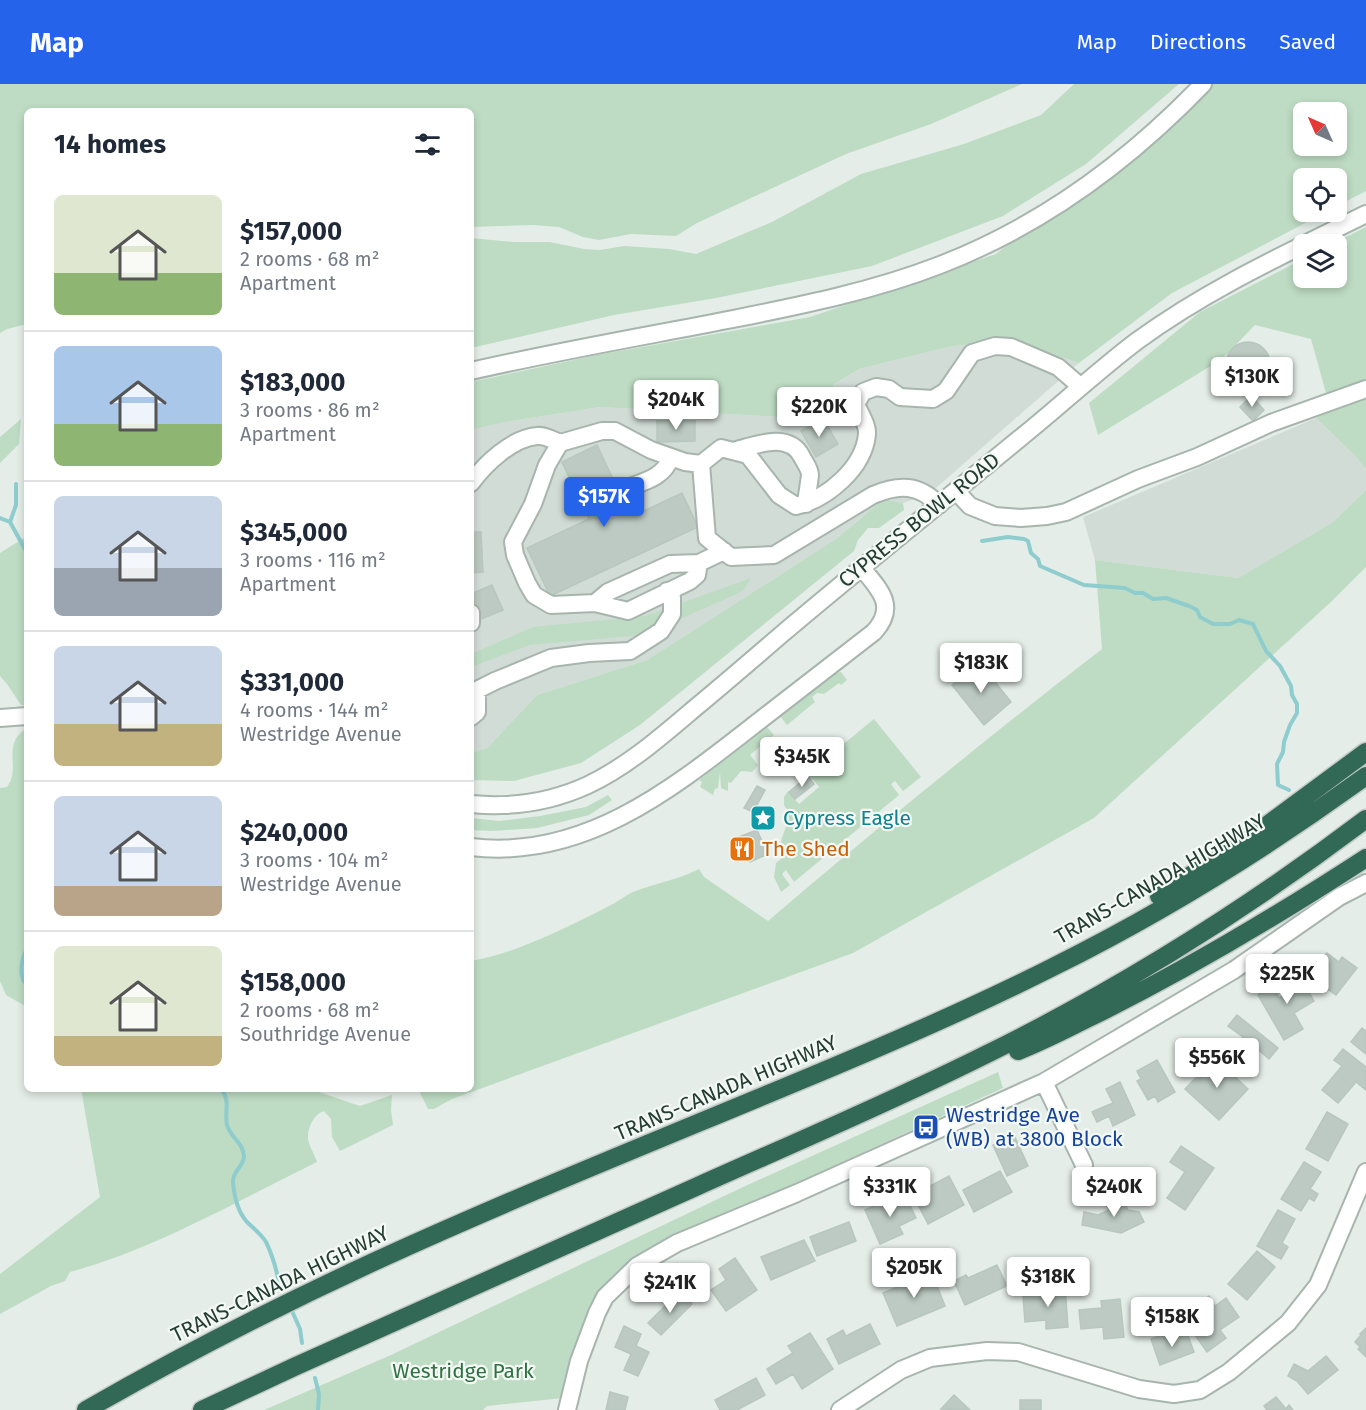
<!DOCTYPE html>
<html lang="en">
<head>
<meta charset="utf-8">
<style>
	:root { --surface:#fff; --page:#f6f6f7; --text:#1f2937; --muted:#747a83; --line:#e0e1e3; --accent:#2563eb }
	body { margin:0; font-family:"Fira Sans",sans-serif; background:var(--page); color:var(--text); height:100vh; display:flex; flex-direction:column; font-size:22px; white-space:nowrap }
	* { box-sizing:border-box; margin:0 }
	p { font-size:20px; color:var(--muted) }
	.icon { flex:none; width:33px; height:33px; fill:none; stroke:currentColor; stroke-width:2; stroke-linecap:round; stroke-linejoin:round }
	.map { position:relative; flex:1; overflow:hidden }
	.side { position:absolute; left:24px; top:24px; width:450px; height:984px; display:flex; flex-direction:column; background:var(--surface); border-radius:9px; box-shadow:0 3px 9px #0003 }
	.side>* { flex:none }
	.needle { width:39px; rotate:315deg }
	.controls { position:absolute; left:1293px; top:18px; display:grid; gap:12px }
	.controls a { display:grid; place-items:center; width:54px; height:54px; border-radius:9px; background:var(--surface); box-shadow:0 3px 9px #0003; font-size:30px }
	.price { position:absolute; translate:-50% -51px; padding:0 14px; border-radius:6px; background:#fff; color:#222; font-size:20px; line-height:39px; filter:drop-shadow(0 2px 3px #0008) }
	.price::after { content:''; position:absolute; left:50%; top:36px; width:18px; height:14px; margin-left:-9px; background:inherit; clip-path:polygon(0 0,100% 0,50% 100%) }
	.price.on { background:var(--accent); color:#fff }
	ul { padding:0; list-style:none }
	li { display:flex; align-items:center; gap:18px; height:150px; padding:0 30px }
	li+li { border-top:2px solid var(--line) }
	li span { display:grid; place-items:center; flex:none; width:168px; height:120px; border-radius:9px; color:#555 }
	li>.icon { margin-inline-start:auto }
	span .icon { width:72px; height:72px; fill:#fffc; stroke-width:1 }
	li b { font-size:26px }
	h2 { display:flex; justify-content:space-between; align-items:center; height:72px; padding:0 30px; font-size:26px }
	header { display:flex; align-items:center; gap:36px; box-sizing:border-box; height:84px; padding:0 30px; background:var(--accent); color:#fff }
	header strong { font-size:28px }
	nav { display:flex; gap:33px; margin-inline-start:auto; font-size:21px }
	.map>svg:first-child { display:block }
	.built { fill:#d2dcd7 }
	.green { fill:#bedcc3; fill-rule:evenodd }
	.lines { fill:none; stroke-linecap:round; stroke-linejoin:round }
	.stream { stroke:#8fccce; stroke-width:4 }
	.building { fill:#bccac3; stroke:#b7c6be; stroke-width:1.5 }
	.minor-casing { stroke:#a7b5ae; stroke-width:20 }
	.highway-casing { stroke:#c2c9c6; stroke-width:21 }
	.minor { stroke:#fff; stroke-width:16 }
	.highway { stroke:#326856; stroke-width:18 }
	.labels { text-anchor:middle; stroke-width:4.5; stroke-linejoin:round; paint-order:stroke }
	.street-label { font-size:21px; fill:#243d34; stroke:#f4f9f6 }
	.culture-label { font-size:21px; fill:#0d838f; stroke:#f4f9f6; text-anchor:start }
	.food-label { font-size:21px; fill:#c56008; stroke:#f4f9f6; text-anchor:start }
	.transit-label { font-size:21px; fill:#164399; stroke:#f4f9f6; text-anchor:start }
	.park-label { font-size:21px; fill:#307242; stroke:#f4f9f6 }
</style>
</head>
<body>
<header>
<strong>Map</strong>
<nav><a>Map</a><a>Directions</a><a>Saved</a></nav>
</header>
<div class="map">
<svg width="1366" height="1326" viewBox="0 0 1366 1326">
	<rect width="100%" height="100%" fill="#e4ede8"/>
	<path class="built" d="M1008 255 1079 279 929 410 903 419 884 415 836 455 647 576 537 611 487 664 471 669V346L505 338 600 323 782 333 859 285 948 263Z
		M1316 334 1356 373 1366 385V406L1333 438 1238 494 1095 476 1083 433Z"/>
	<path class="green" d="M0 0H1022L931 40 846 70 697 139 676 152 631 150 599 156 583 153 559 143 533 141 471 143V27H27V240L7 245 0 249Z
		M1074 0H1179L1086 80 1003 132 872 182 716 214 614 231 471 264V154L514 158H550L584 165 600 166 624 162 669 165 696 170 772 138 861 90 964 60 1041 31Z
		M1201 0H1366V107L1337 122 1336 94H1304V128H1326L1172 209 1079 279 1008 255 948 263 859 285 833 301 829 321 782 333 600 323 505 338 471 346V298L597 271 810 233 996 170ZM1304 28H1336V62H1304Z
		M1366 143V297L1326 309 1311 255 1255 241 1222 275 1098 351 1089 319 1200 228 1303 175 1304 194H1336V160H1332Z
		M1366 314V385L1356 373 1316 334 1337 324Z
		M21 335 19 360 0 379V353Z
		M1366 406V483L1332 517 1094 734 853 869 452 1015 434 1025H428L418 1005H471V877C517 869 568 843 609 822 617 818 625 812 633 808 655 799 678 796 699 785L704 793 768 837C877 744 988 653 1102 565L1095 476 1238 494 1333 438Z
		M884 415 903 419 904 426 879 444H868L858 456 854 467 640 641 581 679 514 697 471 696V669L487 664 537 611 647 576 836 455Z
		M27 452V621H21L7 600 0 592V469Z
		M751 494 743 507 644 551 530 561 471 583V570L533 543 645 532Z
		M841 588 847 596 841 601 839 599 824 610 817 609 812 613 815 618 787 641 780 632 836 589Z
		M874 635 921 693 903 707 895 697 891 700 899 711 794 798 786 786 782 790 790 801 781 808 774 793 776 779 781 775C781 768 780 761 782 754 785 742 794 733 784 721V713L788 707 799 720 819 703 808 689Z
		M767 643 774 651 750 671 758 681 752 688 741 687 731 699 728 698V707L721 704 720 688 718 704 715 705 713 711 700 703 702 698 699 696Z
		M27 644V923L6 911 0 897V704L7 703C22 683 0 661 27 644Z
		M608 711 612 716 589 731 537 744 491 747 471 746V734L499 737 540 732 586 723Z
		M998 988 1003 1004 695 1146 619 1193 563 1314 487 1322 483 1326H264L391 1271 743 1103Z
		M81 1005H310L360 1022 392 1011 391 1026 393 1041 340 1067 332 1053 331 1035 324 1027C314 1030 307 1044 308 1055 309 1062 315 1071 317 1078 237 1117 157 1164 70 1188L65 1197 51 1202 0 1230V1190L100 1113Z"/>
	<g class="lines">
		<path class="stream" d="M0 434 10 438 27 469
			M10 438 16 421V400
			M982 457 1008 453 1024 455 1028 457 1031 469 1038 475 1040 482 1084 501 1125 504 1135 509H1143L1153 515 1166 514 1189 522 1197 526 1200 533 1213 540H1230L1239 536 1253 540 1266 567 1280 582 1291 602 1292 611 1297 620V629L1290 641 1284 658 1283 668 1277 680 1278 701 1289 706
			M27 865C21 875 18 893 27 901
			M221 1005C231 1016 224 1028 227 1041 230 1053 244 1059 244 1073 243 1083 232 1088 233 1098 234 1111 238 1128 247 1138 253 1144 261 1150 266 1158 272 1170 276 1184 279 1198
			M292 1227 300 1245 302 1259
			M315 1294 319 1310 318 1326"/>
	</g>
	<path class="building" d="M1226 280a22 22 0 1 1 44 0a22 22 0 1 1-44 0Z
		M1251 312 1264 326 1253 337 1240 323Z
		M823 334 838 360 816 373 801 347Z
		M657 337H695V357L657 358Z
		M597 361 631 433 682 409 698 443 550 512 527 464 589 435 562 378Z
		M471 448H481L483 488 471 489Z
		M492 501 503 526 481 535 471 510Z
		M979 578 1011 618 984 641 952 601Z
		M808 692 814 700 795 715 789 708Z
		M757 702 765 706 753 728 744 724Z
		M757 746 768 770 750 778 739 753Z
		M1327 869 1339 878 1342 873 1357 884 1336 911 1319 899 1330 884 1319 876Z
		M1296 886 1314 917 1294 929 1303 945 1284 956 1258 911 1273 903 1279 914 1285 911 1281 905 1287 901 1283 894Z
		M1237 931 1278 964 1269 975 1254 962 1249 967 1239 959 1243 953 1228 942Z
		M1362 944 1366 947V970L1351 958Z
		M1343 965 1366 983V1006L1356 998 1338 1019 1322 1006 1342 982 1334 976Z
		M1215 974 1248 1005 1219 1036 1185 1005Z
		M1157 976 1175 1008 1158 1018 1155 1012 1148 1016 1137 997 1141 995 1137 987Z
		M1120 998 1135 1031 1113 1042 1109 1032 1097 1038 1092 1028 1113 1019 1106 1005Z
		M1327 1028 1348 1040 1328 1077 1306 1065Z
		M1014 1051 1028 1082 1007 1092 993 1061Z
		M1181 1062 1214 1084 1185 1126 1167 1114 1185 1088 1170 1078Z
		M1304 1078 1321 1088 1310 1105 1318 1110 1314 1117 1309 1114 1301 1127 1281 1115Z
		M1000 1087 1012 1108 974 1128 963 1106Z
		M949 1092 964 1121 928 1140 913 1111Z
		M904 1109 916 1134 899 1142 903 1150 880 1160 865 1126Z
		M1122 1113 1128 1126 1139 1128 1144 1138 1121 1149 1082 1141 1084 1128 1098 1131 1109 1126 1106 1120Z
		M1278 1126 1295 1135 1282 1159 1288 1163 1281 1175 1257 1162Z
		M849 1138 856 1157 817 1172 810 1153Z
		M804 1156 815 1177 771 1196 761 1173Z
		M1257 1167 1275 1183 1247 1216 1228 1200Z
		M735 1174 757 1206 726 1227 711 1206 726 1196 719 1185Z
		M997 1181 1007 1202 965 1221 954 1197 966 1191 968 1194Z
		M932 1189 945 1222 897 1242 883 1209Z
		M1065 1203 1068 1243 1046 1245V1236L1025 1238 1023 1212 1043 1211 1044 1205Z
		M679 1208 692 1220 661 1251 648 1239Z
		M1209 1212 1215 1222 1226 1214 1239 1233 1220 1246 1226 1254 1207 1268 1190 1244 1204 1235 1194 1222Z
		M1120 1215 1124 1253 1104 1255 1103 1243 1081 1245 1079 1226 1102 1224 1101 1217Z
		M870 1240 880 1260 839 1280 827 1255 843 1246 846 1252Z
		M624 1242 641 1250 636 1262 649 1268 638 1292 624 1286 631 1270 615 1263Z
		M1366 1244V1273L1358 1265 1360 1263 1355 1258 1361 1251 1360 1250Z
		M810 1249 833 1285 802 1305 793 1290 776 1300 767 1285 793 1269 788 1262Z
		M1187 1249 1194 1268 1160 1281 1151 1255 1165 1250 1167 1257Z
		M1326 1272 1338 1286 1308 1310 1297 1297 1288 1292 1294 1280 1308 1287Z
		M756 1294 765 1311 737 1326H720L715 1316Z
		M610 1308 628 1313 625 1326H606Z
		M954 1311 970 1326 941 1325Z
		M1276 1313 1286 1325 1289 1321 1293 1326H1267L1264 1322Z
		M1020 1316H1041V1326H1020Z"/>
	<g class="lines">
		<g class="minor-casing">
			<path id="minor" d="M471 287C558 267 646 252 733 235 803 221 873 207 940 181 1041 142 1128 78 1203 0
				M733 367C756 361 789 347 802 373 805 379 810 385 810 391 809 400 807 410 806 420
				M701 380 721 364 748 371 779 411 796 422C827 415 864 384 867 350 868 341 859 328 856 320L863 308 876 303 889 305 900 313 933 315 946 307 972 269 995 262 1011 263 1058 283 1080 302
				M471 399C485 380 512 354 537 352 545 351 553 356 560 359
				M627 404C646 397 664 393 671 373
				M956 407 970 422 995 432 1021 434 1047 432 1066 428 1138 395 1197 373 1271 339 1366 305
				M699 479 697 491 690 497 628 527 595 519 551 521 534 511 527 499 515 471 513 458 533 420 547 381 560 359 602 347H615L651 366 685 378 701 380 707 454 731 473 774 471 873 411C899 400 919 400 939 421
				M595 519 608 508 670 480 699 479 724 467
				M471 529V539
				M471 609 495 597 551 574 589 569 630 567 661 547 672 530V513L667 507
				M471 633 477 628V607
				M0 634 27 632
				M471 720C512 724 551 718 588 701 628 682 662 652 695 624 724 600 753 575 782 550 860 484 940 420 1019 355 1059 323 1096 288 1137 257 1208 205 1287 169 1366 130
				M471 763C587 777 677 701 763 634 800 605 837 577 874 548 898 522 879 505 861 483
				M1044 998 1084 1081
				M567 1326 579 1277 597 1229 605 1213 637 1182 677 1159 797 1109 1044 998 1234 886 1339 813 1366 799
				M840 1326 901 1286 930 1274 987 1267 1018 1268 1139 1305 1174 1310 1200 1306 1229 1288 1288 1239 1318 1201 1366 1088"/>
		</g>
		<g class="highway-casing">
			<path id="highway" d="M1159 812 1266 742 1366 668
				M1018 967C1044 957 1068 944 1093 932 1188 885 1277 832 1366 774
				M86 1326C182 1271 280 1221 380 1175 518 1112 658 1056 797 998 884 962 970 925 1053 883 1162 829 1268 763 1366 692
				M202 1326 294 1283C428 1222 563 1162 698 1102 794 1059 891 1018 985 971 1120 905 1247 825 1366 735"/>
		</g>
		<use href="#minor" class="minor"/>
		<use href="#highway" class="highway"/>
	</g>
	<defs>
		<g id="sight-square" transform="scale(1.35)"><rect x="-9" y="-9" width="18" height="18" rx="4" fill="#0f9aa8" stroke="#f4f9f6"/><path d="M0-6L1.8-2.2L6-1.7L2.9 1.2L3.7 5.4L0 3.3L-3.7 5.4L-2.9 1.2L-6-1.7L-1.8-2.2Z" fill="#fff"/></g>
		<g id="restaurant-square" transform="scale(1.35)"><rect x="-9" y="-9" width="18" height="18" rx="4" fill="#e8710a" stroke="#f4f9f6"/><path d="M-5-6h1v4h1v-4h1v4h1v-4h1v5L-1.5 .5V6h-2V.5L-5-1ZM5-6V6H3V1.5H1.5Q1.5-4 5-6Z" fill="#fff"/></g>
		<g id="bus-square" transform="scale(1.35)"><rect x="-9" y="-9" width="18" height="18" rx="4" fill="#1a4fb4" stroke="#f4f9f6"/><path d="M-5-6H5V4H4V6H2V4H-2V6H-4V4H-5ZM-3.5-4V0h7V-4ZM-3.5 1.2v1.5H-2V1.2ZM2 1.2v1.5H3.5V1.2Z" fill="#fff"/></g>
	</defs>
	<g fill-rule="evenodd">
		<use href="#sight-square" x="763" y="734"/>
		<use href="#restaurant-square" x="742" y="765"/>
		<use href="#bus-square" x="926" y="1043"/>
	</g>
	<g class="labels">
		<g class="street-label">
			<text transform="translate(919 436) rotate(-39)" y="7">CYPRESS BOWL ROAD</text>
			<text transform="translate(1160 795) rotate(-30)" y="7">TRANS-CANADA HIGHWAY</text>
			<text transform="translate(726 1004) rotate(-23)" y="7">TRANS-CANADA HIGHWAY</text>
			<text transform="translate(280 1200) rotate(-26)" y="7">TRANS-CANADA HIGHWAY</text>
		</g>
		<g class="culture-label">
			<text x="783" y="741">Cypress Eagle</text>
		</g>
		<g class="food-label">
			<text x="762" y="772">The Shed</text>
		</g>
		<g class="transit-label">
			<text x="946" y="1038">Westridge Ave<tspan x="946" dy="24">(WB) at 3800 Block</tspan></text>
		</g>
		<g class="park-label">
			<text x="463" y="1294">Westridge Park</text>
		</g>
	</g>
</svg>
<div class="controls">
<a><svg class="needle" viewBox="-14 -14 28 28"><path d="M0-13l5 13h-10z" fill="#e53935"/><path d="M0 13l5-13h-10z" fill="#747a83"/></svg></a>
<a><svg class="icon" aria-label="locate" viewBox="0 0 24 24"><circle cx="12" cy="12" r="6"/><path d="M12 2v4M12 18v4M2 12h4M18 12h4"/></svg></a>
<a><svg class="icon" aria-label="layers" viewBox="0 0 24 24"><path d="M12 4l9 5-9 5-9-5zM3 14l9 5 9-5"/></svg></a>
</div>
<b class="price" style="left:1252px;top:324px">$130K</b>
<b class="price" style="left:676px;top:347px">$204K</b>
<b class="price" style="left:819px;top:354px">$220K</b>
<b class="price on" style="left:604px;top:444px">$157K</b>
<b class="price" style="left:981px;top:610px">$183K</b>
<b class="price" style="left:802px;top:704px">$345K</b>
<b class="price" style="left:1287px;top:921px">$225K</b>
<b class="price" style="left:1217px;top:1005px">$556K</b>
<b class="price" style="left:890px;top:1134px">$331K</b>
<b class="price" style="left:1114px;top:1134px">$240K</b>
<b class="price" style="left:914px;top:1215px">$205K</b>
<b class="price" style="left:1048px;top:1224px">$318K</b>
<b class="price" style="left:670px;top:1230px">$241K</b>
<b class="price" style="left:1172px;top:1264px">$158K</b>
<section class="side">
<h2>14 homes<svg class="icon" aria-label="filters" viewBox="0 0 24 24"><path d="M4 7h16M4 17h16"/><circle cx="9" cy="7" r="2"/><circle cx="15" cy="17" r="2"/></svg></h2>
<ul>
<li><span style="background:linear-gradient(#dfe7d0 65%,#8fb573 0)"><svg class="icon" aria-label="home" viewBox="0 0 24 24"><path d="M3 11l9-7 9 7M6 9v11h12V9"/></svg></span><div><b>$157,000</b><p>2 rooms · 68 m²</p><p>Apartment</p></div></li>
<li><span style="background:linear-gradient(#a9c7e8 65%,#8fb573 0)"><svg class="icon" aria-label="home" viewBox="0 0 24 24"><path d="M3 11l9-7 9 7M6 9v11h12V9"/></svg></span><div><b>$183,000</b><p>3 rooms · 86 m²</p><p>Apartment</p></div></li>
<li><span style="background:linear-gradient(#c9d6e8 60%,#9aa5b1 0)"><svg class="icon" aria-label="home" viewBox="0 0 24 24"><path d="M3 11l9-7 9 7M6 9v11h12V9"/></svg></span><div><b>$345,000</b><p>3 rooms · 116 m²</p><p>Apartment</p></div></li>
<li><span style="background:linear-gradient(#c9d6e8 65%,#c2b280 0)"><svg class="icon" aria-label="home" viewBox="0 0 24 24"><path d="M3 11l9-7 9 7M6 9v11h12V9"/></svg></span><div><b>$331,000</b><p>4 rooms · 144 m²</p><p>Westridge Avenue</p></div></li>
<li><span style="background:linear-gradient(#c9d6e8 75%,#b9a48a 0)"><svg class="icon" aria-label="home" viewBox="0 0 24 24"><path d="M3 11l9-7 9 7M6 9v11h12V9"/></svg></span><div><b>$240,000</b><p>3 rooms · 104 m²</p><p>Westridge Avenue</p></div></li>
<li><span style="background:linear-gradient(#dfe7d0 75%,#c2b280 0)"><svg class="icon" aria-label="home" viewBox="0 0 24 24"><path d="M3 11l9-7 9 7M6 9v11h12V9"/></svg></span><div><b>$158,000</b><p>2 rooms · 68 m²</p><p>Southridge Avenue</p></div></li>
</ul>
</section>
</div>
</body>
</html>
